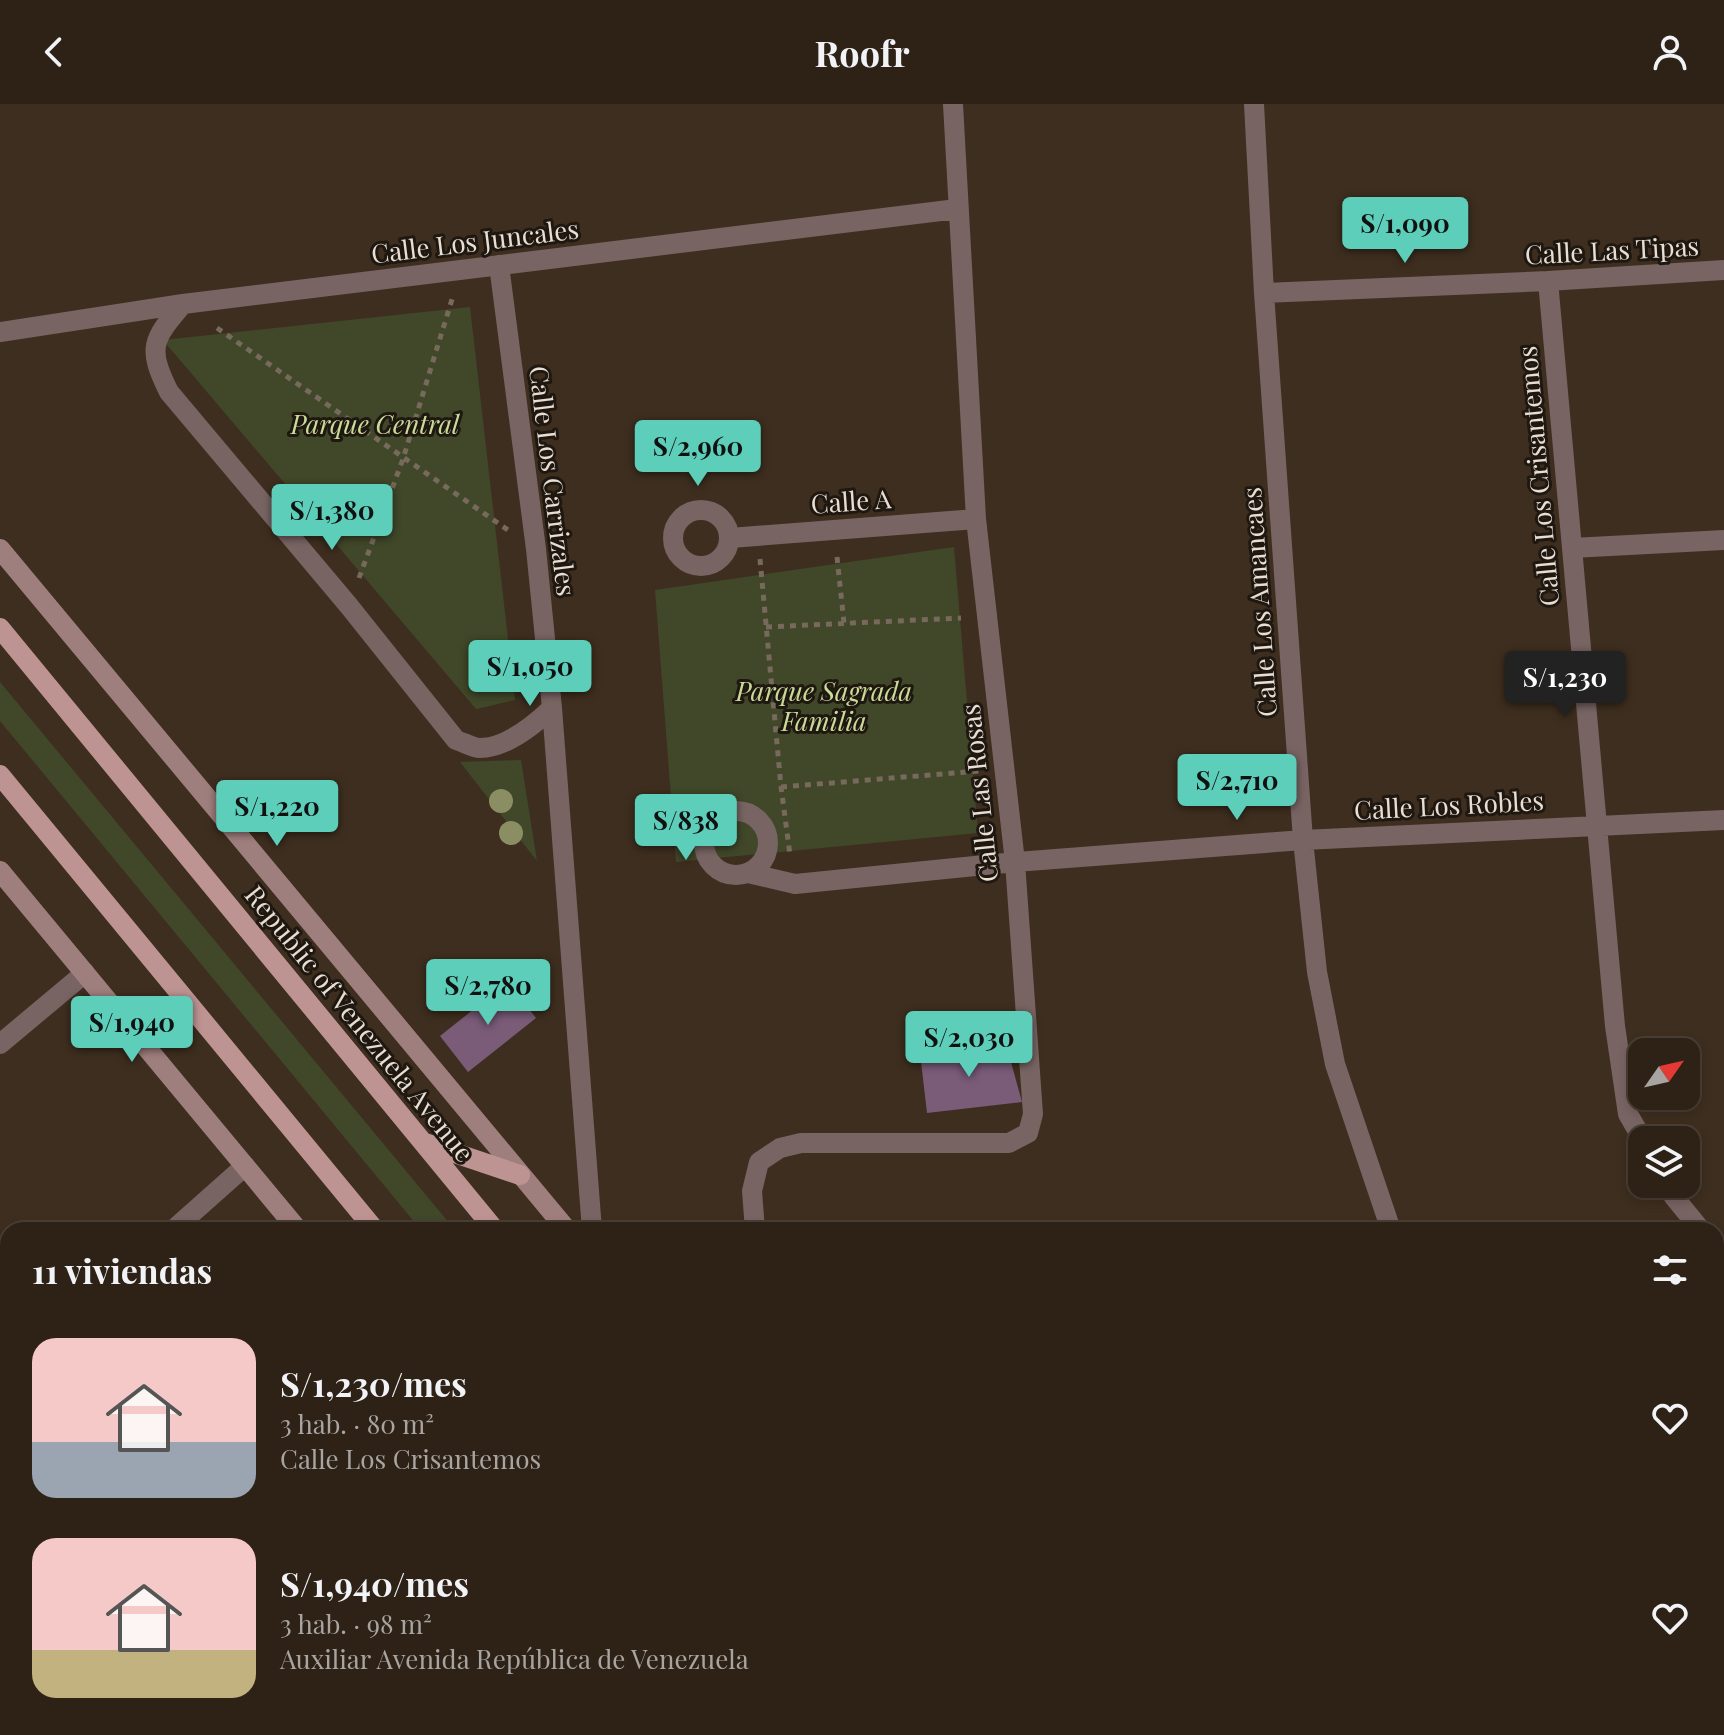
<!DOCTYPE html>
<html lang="es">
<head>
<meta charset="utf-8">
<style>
	:root { --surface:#2e2217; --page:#3a2f24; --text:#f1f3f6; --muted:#a7a4a1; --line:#493f36; --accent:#5cceba }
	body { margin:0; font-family:"Playfair Display",serif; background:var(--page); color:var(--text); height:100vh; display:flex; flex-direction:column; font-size:30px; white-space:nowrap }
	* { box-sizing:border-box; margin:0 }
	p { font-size:26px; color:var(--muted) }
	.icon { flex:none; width:44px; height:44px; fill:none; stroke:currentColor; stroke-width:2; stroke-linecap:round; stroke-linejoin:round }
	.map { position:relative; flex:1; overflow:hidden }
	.drawer { position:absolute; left:0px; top:1118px; width:1724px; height:514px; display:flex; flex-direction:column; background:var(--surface); border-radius:24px 24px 0 0; box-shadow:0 4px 12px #0003,0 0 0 2px var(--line) }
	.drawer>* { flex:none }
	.needle { width:52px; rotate:56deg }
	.tools { position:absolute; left:1628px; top:934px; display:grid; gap:16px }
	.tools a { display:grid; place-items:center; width:72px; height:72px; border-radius:16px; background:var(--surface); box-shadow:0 4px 12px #0003,0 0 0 2px var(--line); font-size:40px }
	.price { position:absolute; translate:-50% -68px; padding:0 18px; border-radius:8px; background:var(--accent); color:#111; font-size:26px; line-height:52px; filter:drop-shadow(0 2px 4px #0008) }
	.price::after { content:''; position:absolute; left:50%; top:48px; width:24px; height:18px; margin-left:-12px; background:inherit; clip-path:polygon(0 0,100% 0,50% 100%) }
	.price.selected { background:#222; color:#fff }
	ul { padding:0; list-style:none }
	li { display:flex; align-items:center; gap:24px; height:200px; padding:0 32px }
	li span { display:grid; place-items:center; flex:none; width:224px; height:160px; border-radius:24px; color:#555 }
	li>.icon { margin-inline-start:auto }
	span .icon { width:96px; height:96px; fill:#fffc; stroke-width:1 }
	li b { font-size:34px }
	h2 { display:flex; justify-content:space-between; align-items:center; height:96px; padding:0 32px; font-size:34px }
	header { display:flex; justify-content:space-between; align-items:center; height:104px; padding:0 32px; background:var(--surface); font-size:36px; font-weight:700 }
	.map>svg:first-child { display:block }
	.green { fill:#404829 }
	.building { fill:#7a5b78 }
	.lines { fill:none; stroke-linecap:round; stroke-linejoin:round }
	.path { stroke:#77695b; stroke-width:5; stroke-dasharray:6 6; stroke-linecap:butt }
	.street { stroke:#786463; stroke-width:20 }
	.secondary { stroke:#9f7f7e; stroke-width:20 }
	.primary { stroke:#be9493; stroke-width:20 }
	.tree { fill:#8b8d62 }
	.labels { text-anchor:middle; stroke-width:6; stroke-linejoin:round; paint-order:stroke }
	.street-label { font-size:26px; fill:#e8ded4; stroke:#1f1811 }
	.park-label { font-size:26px; font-style:italic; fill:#cadb99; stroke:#1f1811 }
</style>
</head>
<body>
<header><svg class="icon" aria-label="back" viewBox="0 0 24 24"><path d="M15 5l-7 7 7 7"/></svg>Roofr<svg class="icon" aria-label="person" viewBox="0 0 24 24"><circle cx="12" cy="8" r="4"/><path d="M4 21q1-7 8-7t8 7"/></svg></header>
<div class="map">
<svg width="1724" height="1631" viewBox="0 0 1724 1631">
	<rect width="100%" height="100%" fill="#3e2e1f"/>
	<path class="green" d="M470 203 515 596 476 605 163 236Z
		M954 443 978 729 676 758 655 486Z
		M0 578 455 1126H421L0 617Z
		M521 656 537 757 460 658Z"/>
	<path class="building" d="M508 878 536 914 468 968 440 932Z
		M1006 940 1022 998 927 1009 920 949Z
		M1033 1624H1083L1089 1631H1039Z"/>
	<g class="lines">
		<path class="path" d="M217 224 508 426
			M837 453 844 519
			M760 455 781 683 790 751
			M359 474 403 355 453 192
			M766 523 961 514
			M781 683 979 667"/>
		<path class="street" d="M1254 0 1264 189 1303 736 1317 868 1335 960 1391 1126
			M499 161 536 445 552 604 592 1126
			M1548 177 1615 922 1628 1010 1643 1036
			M1264 189 1548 177 1724 166
			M183 200C152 236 147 244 169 288L349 502 456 636C463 638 473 644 480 644 506 644 534 621 552 604
			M0 228 183 200 957 105
			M673 434a28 28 0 1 1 56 0a28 28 0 1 1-56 0Z
			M730 434 976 415
			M1572 444 1724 436
			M704 739a32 32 0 1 1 64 0a32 32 0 1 1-64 0Z
			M748 769 795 780 1015 758 1303 736 1724 716
			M0 940 85 869
			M1667 1080 1674 1093 1701 1126
			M173 1126 245 1062
			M755 1126 752 1087 759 1058 780 1044 801 1039H1009L1028 1029 1033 1010 1015 758 976 415 953 0
			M1716 1144 1724 1153
			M0 1295 8 1289
			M0 1355 8 1365
			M0 1556 8 1549
			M1716 1588 1724 1598
			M337 1624 343 1631
			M1341 1624 1347 1631
			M588 1631 596 1624
			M1169 1631 1178 1624"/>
		<path class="secondary" d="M0 445 567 1126
			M0 767 298 1126
			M713 1624 719 1631
			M984 1624 990 1631"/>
		<path class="primary" d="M0 524 495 1126
			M0 671 375 1126
			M425 1039 520 1071
			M792 1624 798 1631
			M886 1624 891 1631"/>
	</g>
	<g class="tree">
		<circle cx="501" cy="697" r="12"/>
		<circle cx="511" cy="729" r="12"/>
	</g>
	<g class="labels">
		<g class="street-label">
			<text transform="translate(475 138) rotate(-7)" y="9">Calle Los Juncales</text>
			<text transform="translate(1612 147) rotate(-3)" y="9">Calle Las Tipas</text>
			<text transform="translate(1539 372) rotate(-95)" y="9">Calle Los Crisantemos</text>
			<text transform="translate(552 377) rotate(83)" y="9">Calle Los Carrizales</text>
			<text transform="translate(851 398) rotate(-4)" y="9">Calle A</text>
			<text transform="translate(1260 498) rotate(-94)" y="9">Calle Los Amancaes</text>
			<text transform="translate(980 689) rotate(-96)" y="9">Calle Las Rosas</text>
			<text transform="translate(1449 702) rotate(-3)" y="9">Calle Los Robles</text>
			<text transform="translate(359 920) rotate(51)" y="9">Republic of Venezuela Avenue</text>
		</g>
		<g class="park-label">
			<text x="375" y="330">Parque Central</text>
			<text x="824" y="597">Parque Sagrada<tspan x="824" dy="30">Familia</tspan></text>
		</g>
	</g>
</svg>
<div class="tools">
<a><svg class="needle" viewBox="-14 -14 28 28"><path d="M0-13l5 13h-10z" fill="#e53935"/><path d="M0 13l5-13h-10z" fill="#a7a4a1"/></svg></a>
<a><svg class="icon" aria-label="layers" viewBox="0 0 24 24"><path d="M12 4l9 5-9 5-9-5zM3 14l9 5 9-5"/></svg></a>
</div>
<b class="price" style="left:1405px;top:161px">S/1,090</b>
<b class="price" style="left:698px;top:384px">S/2,960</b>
<b class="price" style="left:332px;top:448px">S/1,380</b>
<b class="price" style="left:530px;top:604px">S/1,050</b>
<b class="price selected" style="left:1565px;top:615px">S/1,230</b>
<b class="price" style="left:1237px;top:718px">S/2,710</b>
<b class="price" style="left:277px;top:744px">S/1,220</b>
<b class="price" style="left:686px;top:758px">S/838</b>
<b class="price" style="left:488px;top:923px">S/2,780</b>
<b class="price" style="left:132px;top:960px">S/1,940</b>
<b class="price" style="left:969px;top:975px">S/2,030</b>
<section class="drawer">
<h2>11 viviendas<svg class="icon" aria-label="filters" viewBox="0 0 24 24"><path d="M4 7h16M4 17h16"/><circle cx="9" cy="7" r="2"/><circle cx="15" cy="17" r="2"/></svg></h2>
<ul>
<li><span style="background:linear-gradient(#f6c9c9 65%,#9aa5b1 0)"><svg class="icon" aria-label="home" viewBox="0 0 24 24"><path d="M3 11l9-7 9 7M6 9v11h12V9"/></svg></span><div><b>S/1,230/mes</b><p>3 hab. · 80 m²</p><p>Calle Los Crisantemos</p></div><svg class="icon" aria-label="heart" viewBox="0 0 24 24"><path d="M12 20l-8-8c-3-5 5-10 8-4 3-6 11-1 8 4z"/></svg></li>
<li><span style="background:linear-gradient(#f6c9c9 70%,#c2b280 0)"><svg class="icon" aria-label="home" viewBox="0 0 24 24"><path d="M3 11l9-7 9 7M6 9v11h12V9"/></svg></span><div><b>S/1,940/mes</b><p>3 hab. · 98 m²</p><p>Auxiliar Avenida República de Venezuela</p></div><svg class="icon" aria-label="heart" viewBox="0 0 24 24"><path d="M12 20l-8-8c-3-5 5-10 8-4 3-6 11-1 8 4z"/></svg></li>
</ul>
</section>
</div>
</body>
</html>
